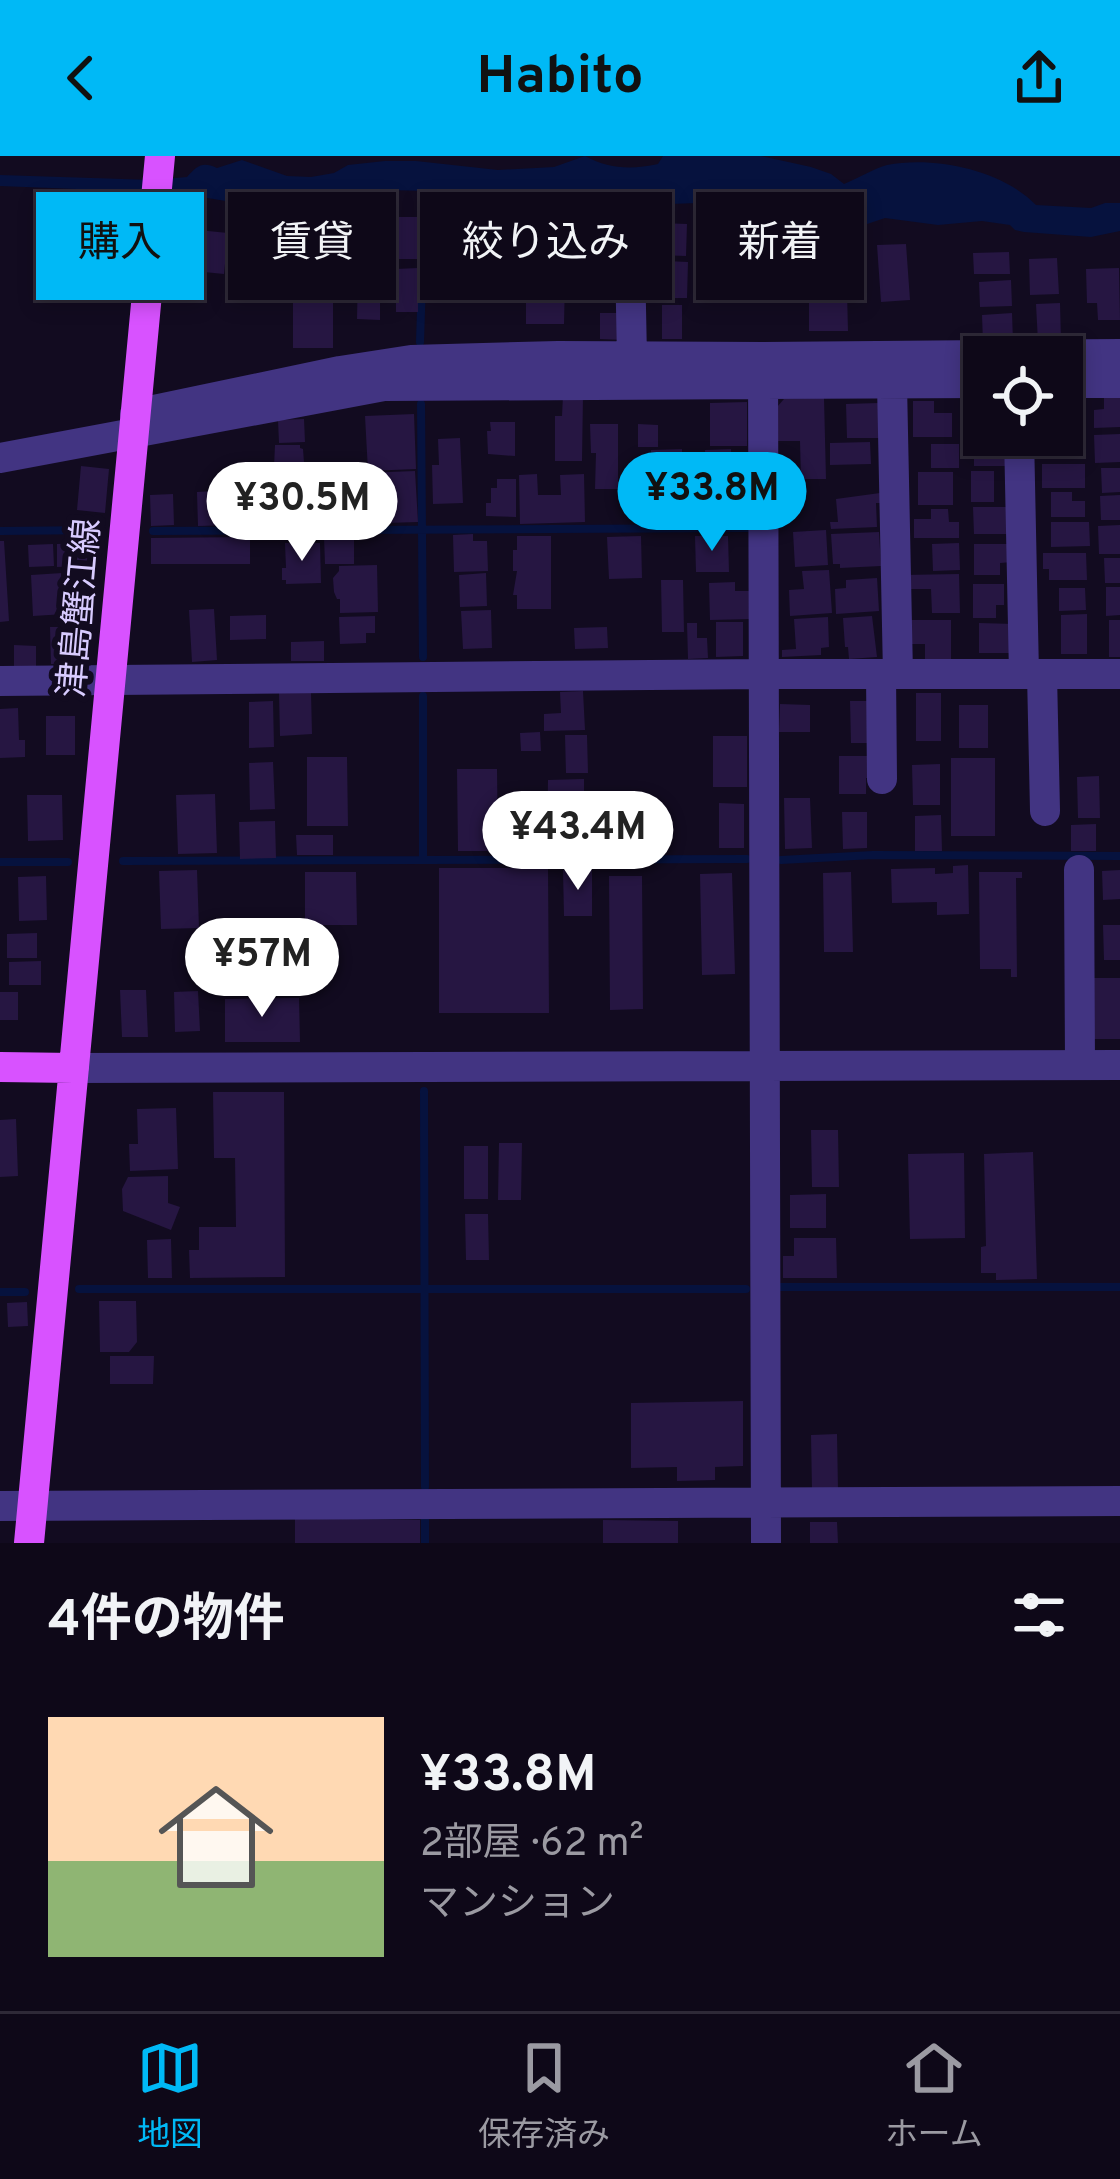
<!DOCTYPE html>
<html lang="ja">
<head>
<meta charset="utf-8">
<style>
	:root { --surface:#0e0818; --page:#1c1625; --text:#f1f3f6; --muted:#9b9aa2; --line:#2e2937; --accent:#00b9f6 }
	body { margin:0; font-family:Overpass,"Noto Sans JP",sans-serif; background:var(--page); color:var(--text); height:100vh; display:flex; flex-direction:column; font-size:45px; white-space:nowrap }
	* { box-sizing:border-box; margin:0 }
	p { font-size:39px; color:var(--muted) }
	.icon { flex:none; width:66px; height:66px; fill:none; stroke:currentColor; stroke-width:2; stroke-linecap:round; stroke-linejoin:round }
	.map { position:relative; height:1387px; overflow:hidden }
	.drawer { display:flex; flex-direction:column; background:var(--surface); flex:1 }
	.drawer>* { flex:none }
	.hud { position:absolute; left:36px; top:36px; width:1050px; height:108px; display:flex; gap:24px }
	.fabs { position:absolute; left:963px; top:180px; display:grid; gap:24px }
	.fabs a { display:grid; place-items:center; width:120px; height:120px; border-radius:0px; background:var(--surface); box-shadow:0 6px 18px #0003,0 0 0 3px var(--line); font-size:60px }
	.price { position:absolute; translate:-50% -102px; padding:0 27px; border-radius:42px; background:#fff; color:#222; font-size:39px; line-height:78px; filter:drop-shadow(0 3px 6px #0008) }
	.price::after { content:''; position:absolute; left:50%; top:72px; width:36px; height:27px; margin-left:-18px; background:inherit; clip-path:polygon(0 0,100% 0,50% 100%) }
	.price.on { background:var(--accent); color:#111 }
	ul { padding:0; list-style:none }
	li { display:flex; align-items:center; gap:36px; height:300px; padding:0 48px }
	li span { display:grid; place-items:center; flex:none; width:336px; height:240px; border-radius:0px; color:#555 }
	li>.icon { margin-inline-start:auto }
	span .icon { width:144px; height:144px; fill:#fffc; stroke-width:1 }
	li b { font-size:51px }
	h2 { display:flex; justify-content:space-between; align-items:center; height:144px; padding:0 48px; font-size:51px }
	.chip { padding:0 42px; border-radius:0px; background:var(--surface); box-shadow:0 6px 18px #0003,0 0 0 3px var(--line); font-size:42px; line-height:108px }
	.chip.on { background:var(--accent); color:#111 }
	header { display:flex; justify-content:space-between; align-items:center; height:156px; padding:0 48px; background:var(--accent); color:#111; font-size:54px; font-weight:700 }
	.menu { display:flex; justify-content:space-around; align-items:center; height:168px; border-top:3px solid var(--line); background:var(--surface); font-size:33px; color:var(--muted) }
	.menu a { display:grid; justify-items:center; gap:6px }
	.menu .on { color:var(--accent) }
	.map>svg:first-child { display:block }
	.water { fill:#06123e }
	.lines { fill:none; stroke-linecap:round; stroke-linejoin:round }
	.stream { stroke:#06123e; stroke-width:8 }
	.building { fill:#261642 }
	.minor { stroke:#423482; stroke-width:30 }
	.major { stroke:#d852ff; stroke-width:30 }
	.labels { text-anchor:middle; stroke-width:12; stroke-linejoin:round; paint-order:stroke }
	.street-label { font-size:36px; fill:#d8cbff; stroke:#120b20 }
</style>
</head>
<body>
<header><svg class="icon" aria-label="back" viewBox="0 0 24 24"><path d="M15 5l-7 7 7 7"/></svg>Habito<svg class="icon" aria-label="share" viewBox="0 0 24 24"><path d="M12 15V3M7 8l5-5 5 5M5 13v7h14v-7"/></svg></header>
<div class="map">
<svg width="1120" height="1387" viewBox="0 0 1120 1387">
	<rect width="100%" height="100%" fill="#120b20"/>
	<path class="water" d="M585 0C609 13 631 14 658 8L663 0H761L811 11 831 18 844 28C857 23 875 12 887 9 935 0 1002 14 1036 49L1091 52 1105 47H1120V75L1091 81 1024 76 1015 74 1010 69 982 65 938 69 885 62 852 73 779 54 729 46 669 48 615 45 601 48 565 51 515 34H505L476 45 428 35 388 34 342 38 318 46 276 49 238 47 183 38 151 40 127 35 0 30V19L153 24 187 21C197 10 202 5 217 12L242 4 287 20 311 21 334 17 348 9 385 5H416L498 14 554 11Z
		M791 91H846L847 120 824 121 819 127H793Z"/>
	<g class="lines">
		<path class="stream" d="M420 186 424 62
			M421 248 423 501
			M0 375 101 374
			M153 375 748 372
			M423 540V704
			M781 704 873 699 1120 700
			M123 705 747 703
			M0 706H68
			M424 935 425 1331
			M778 1131H1120
			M79 1133H746
			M0 1136H25
			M425 1362V1387"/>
	</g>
	<path class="building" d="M64 60V70L97 68 98 97 49 99 47 61Z
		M391 61H419L420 103H392Z
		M357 64 380 65 379 106H356Z
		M659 67 687 68 686 100 658 99Z
		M597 70H624L623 103H596Z
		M188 73 228 77 224 118 184 114Z
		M526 73 566 74 565 115H525Z
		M906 88 910 144 881 146 877 89Z
		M293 94H333V192H293Z
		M1009 96 1010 118H974L973 97Z
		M96 102 97 127H85V139L52 141 49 105Z
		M1057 102 1059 138 1030 139 1029 103Z
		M665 105 688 106 687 142H665Z
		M599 110 621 111V144L599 143Z
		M418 112V156H396V113Z
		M1119 112 1120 164H1098L1097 147H1087L1086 113Z
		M358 116H380V164L357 163Z
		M526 124H565L564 168H526Z
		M1011 124 1012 150 980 151 979 126Z
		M809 136H847L848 175H809Z
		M1060 147 1061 185 1038 186 1036 148Z
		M662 149H682V183H662Z
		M600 157H626L625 184 600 183Z
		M1012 157 1013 185 983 187 982 159Z
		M563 239H583L582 305H555V260H562Z
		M824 242 826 323H801L800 285H778L777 251 784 243Z
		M1104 242H1120V271L1094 272V254L1104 253Z
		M913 245H934V257H952V281H913Z
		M747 246V290H710V247Z
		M878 247 879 282H847L846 248Z
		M414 258 416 313 368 315 365 260Z
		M304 263 305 286 279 287 278 264Z
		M490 266H515V300L488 298 487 275H491Z
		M590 268H618V333H595L596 297H591Z
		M638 268 658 269V291H638Z
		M1062 273H1071V301H1044L1043 279H1062Z
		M1120 278V306L1095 307 1094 279Z
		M460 282 463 347 433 348 432 309H439L438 283Z
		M974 283H1008V310H974Z
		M870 286 871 308 830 309V287Z
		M931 288H959V312H931Z
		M275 289H300V292L303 293 307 347 276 348V332H273Z
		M682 293 683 354 656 355V332H651V294Z
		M731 293V328H706L705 294Z
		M1042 308H1085V332H1042Z
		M81 310 109 313 105 357 77 354Z
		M1101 312H1120V336L1102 337Z
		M353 313H364V317L415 315 418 366 322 369 321 344 354 343Z
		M971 315H994V346H971Z
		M918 316H953V349H918Z
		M537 318 538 339H561L560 319 584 318 585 366 520 368 519 319Z
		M497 323H516V361L486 360V347H491V332H497Z
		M707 332H730L731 364 710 365Z
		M232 334 233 369 198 370 197 336Z
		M1051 336H1072V345H1085V361H1051Z
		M880 337 881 347H876L877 371 831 373 830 366H838L836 343Z
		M173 338 174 369 151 370 150 339Z
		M1120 339V364H1101L1100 340Z
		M973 351H1012V378H974Z
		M931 353H948L949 366H959V382H914V363H931Z
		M1051 366H1089L1090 390 1051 391Z
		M1120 369V398H1099L1098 370Z
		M826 374 828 409 795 411 793 376Z
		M879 376 881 410 840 412V408H833L831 378Z
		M473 378V385H487L488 415 454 416 453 379Z
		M354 380V408H325L324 381Z
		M517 380H551V453H517V439H513L517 415H513V394H517Z
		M641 380 642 422 609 423 607 381Z
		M695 380H728L729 416H696Z
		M250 381V408H151V382Z
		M0 385H4L9 465 0 466Z
		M88 387V410L57 411V388Z
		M285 387H320L321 427 286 428V424H282V412H286Z
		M959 387 960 414 933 415 932 388Z
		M53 388 54 410 29 411 28 389Z
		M974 388H1012V406L1000 407V419H974Z
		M1043 397H1086L1087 424H1049V413H1043Z
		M1104 402H1120V427H1105Z
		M377 409 378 456 340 457V443H337L334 436 333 422 339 415V410Z
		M829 414 832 457 790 460 789 434 804 433 802 415Z
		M78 416 81 457 33 460 31 419Z
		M486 417 487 450 460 451 459 419Z
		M959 418 960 457H932L931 433H903V419Z
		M877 422 879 455 836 458 835 433 846 432V424Z
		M661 424H683L684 476H662Z
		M735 426V435H751V463L710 464 709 427Z
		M973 428H1004V449H996V462H973Z
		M1106 431H1120V459L1106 460Z
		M1059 432H1085L1086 454 1059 455Z
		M214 453 217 504 192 506 189 454Z
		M491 454 492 492 463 493 461 455Z
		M1087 458V498H1061V459Z
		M266 459V483L230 484V460Z
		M375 460V477H366V487L340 488 339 461Z
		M872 460 877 501 849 503 848 491H845L843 462Z
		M828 461 829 491 821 492V499L782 501V494L796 493 794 463Z
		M909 464H951V506H925V488H909Z
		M1109 464H1120V501H1109Z
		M716 466H743V500L716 501Z
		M687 467H697V482H707L708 502 688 503Z
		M979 467 1014 468V497H979Z
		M50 471H85V508H51Z
		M607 471 608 492 575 493 574 472Z
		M324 485V505H291V486Z
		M14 489 36 490V512H14Z
		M583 535 585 574 544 575V558L561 557 560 536Z
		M311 536 312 578 280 580 279 537Z
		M916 537H941V585H916Z
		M273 545 274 591 249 592V546Z
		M850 545H870L871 587H851Z
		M780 548 810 549V576H779Z
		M959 549H988V592H959Z
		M18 552 19 584H25V601L0 602V553Z
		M46 560H75V599H46Z
		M540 576 541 595H521L520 577Z
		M565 579H587L588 617H566Z
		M713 580H747V631H713Z
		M839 600H872V622H866V638H839Z
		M307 601H347L348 670H307Z
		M951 602H995V680H951Z
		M273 606 275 653 250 654 249 607Z
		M940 608V649H913L912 609Z
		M457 613H497L498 695H458Z
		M1099 620 1100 662H1078L1077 621Z
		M584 623V684L547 685 548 624Z
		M215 638 217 697 178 698 176 639Z
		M27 639H62L63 684 28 685Z
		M784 642H810L812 692 785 693Z
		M719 647 744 648V692H719Z
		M842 656H867V692L843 693Z
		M941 659 942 695H915V660Z
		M275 665 276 702 240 703 239 666Z
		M530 665 531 693 507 694 506 666Z
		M1096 668V695H1071V669Z
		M296 679H333V699H297Z
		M968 709 969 758 937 759V746L892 747 891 713 935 712V718L953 717V710Z
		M439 712H548L549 857H439Z
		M197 714 199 772 161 773 159 715Z
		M563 714H592V760H564Z
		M1120 714V743L1103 744 1102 715Z
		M305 716H356L357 769H305Z
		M851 716 853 796H824L823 717Z
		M979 716H1022V722H1016L1017 821H1011V813H980Z
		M732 717 735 818 702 819 700 718Z
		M46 720 47 764 19 765 18 721Z
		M609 720H642L643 853 610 854Z
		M1103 769H1120V804H1104Z
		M37 777V802H7V778Z
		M41 805V829H9V806Z
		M1093 822H1120V883H1094Z
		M120 834H146L148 881H122Z
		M198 835 200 875 175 876 174 836Z
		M0 836H18V864H0Z
		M299 842 300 886H225V843Z
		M213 936H284L285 1121 190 1122 189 1094H199V1071H236L235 1002H214Z
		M176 952 178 1013 130 1015 129 988H138L137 953Z
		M16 963 18 1020 0 1021V964Z
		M811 974H838L839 1031H812Z
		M499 987H522L521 1044H498Z
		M464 990H488V1043H464Z
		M1033 996 1037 1123 996 1124V1117H981V1091L986 1090 984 998Z
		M964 997 965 1082 910 1083 908 998Z
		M168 1020V1047L180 1051 171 1074 123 1055 122 1033 128 1021Z
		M826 1038V1072H790V1039Z
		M465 1058H488L489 1104H466Z
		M794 1082H836L837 1122H783V1100H794Z
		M171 1083 172 1122H148L147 1084Z
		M99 1145H136L137 1186 129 1196H100Z
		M27 1146 28 1170 8 1171 7 1147Z
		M110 1200H154L153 1228H110Z
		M743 1245V1310L715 1311V1324L677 1325V1311L631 1312V1247Z
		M837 1278 838 1334 812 1335 811 1279Z
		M295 1362 420 1364V1387H295Z
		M603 1364 678 1365V1387H603Z
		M810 1366H837L838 1387H810Z"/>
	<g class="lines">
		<path class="minor" d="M630 102 632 202
			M763 201 1120 198
			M1062 227H1120
			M892 228 898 518
			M135 258 340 215 411 204 558 200 763 201 766 1387
			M1019 279 1024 518
			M0 302 384 230 984 227
			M881 518 882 623
			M1042 518 1045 655
			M0 525 764 518H1120
			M1079 714 1080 909
			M74 912 1120 909
			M0 1350 1120 1345"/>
		<path class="major" d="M0 911 74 912
			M29 1387 160 0"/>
	</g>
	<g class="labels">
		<g class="street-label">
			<text transform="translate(78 452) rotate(-85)" y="13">津島蟹江線</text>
		</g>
	</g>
</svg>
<div class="fabs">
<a><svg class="icon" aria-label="locate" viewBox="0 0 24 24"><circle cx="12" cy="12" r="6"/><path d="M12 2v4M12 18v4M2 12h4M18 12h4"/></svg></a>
</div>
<b class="price on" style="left:712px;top:398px">¥33.8M</b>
<b class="price" style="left:302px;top:408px">¥30.5M</b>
<b class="price" style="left:578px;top:737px">¥43.4M</b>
<b class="price" style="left:262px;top:864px">¥57M</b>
<div class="hud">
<a class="chip on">購入</a>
<a class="chip">賃貸</a>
<a class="chip">絞り込み</a>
<a class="chip">新着</a>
</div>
</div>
<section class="drawer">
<h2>4件の物件<svg class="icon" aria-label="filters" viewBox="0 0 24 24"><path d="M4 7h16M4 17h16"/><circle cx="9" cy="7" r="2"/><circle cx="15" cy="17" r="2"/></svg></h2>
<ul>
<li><span style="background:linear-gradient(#ffd9b3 60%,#8fb573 0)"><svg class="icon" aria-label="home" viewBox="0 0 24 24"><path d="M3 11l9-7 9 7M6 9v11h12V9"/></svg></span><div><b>¥33.8M</b><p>2部屋 · 62 m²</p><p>マンション</p></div></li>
</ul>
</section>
<nav class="menu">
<a class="on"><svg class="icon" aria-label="map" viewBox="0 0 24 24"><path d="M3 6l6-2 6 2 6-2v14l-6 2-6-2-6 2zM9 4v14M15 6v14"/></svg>地図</a>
<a><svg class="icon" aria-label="saved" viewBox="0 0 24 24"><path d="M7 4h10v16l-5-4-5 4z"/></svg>保存済み</a>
<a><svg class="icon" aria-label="home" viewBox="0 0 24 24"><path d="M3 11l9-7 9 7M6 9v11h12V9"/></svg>ホーム</a>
</nav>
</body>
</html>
